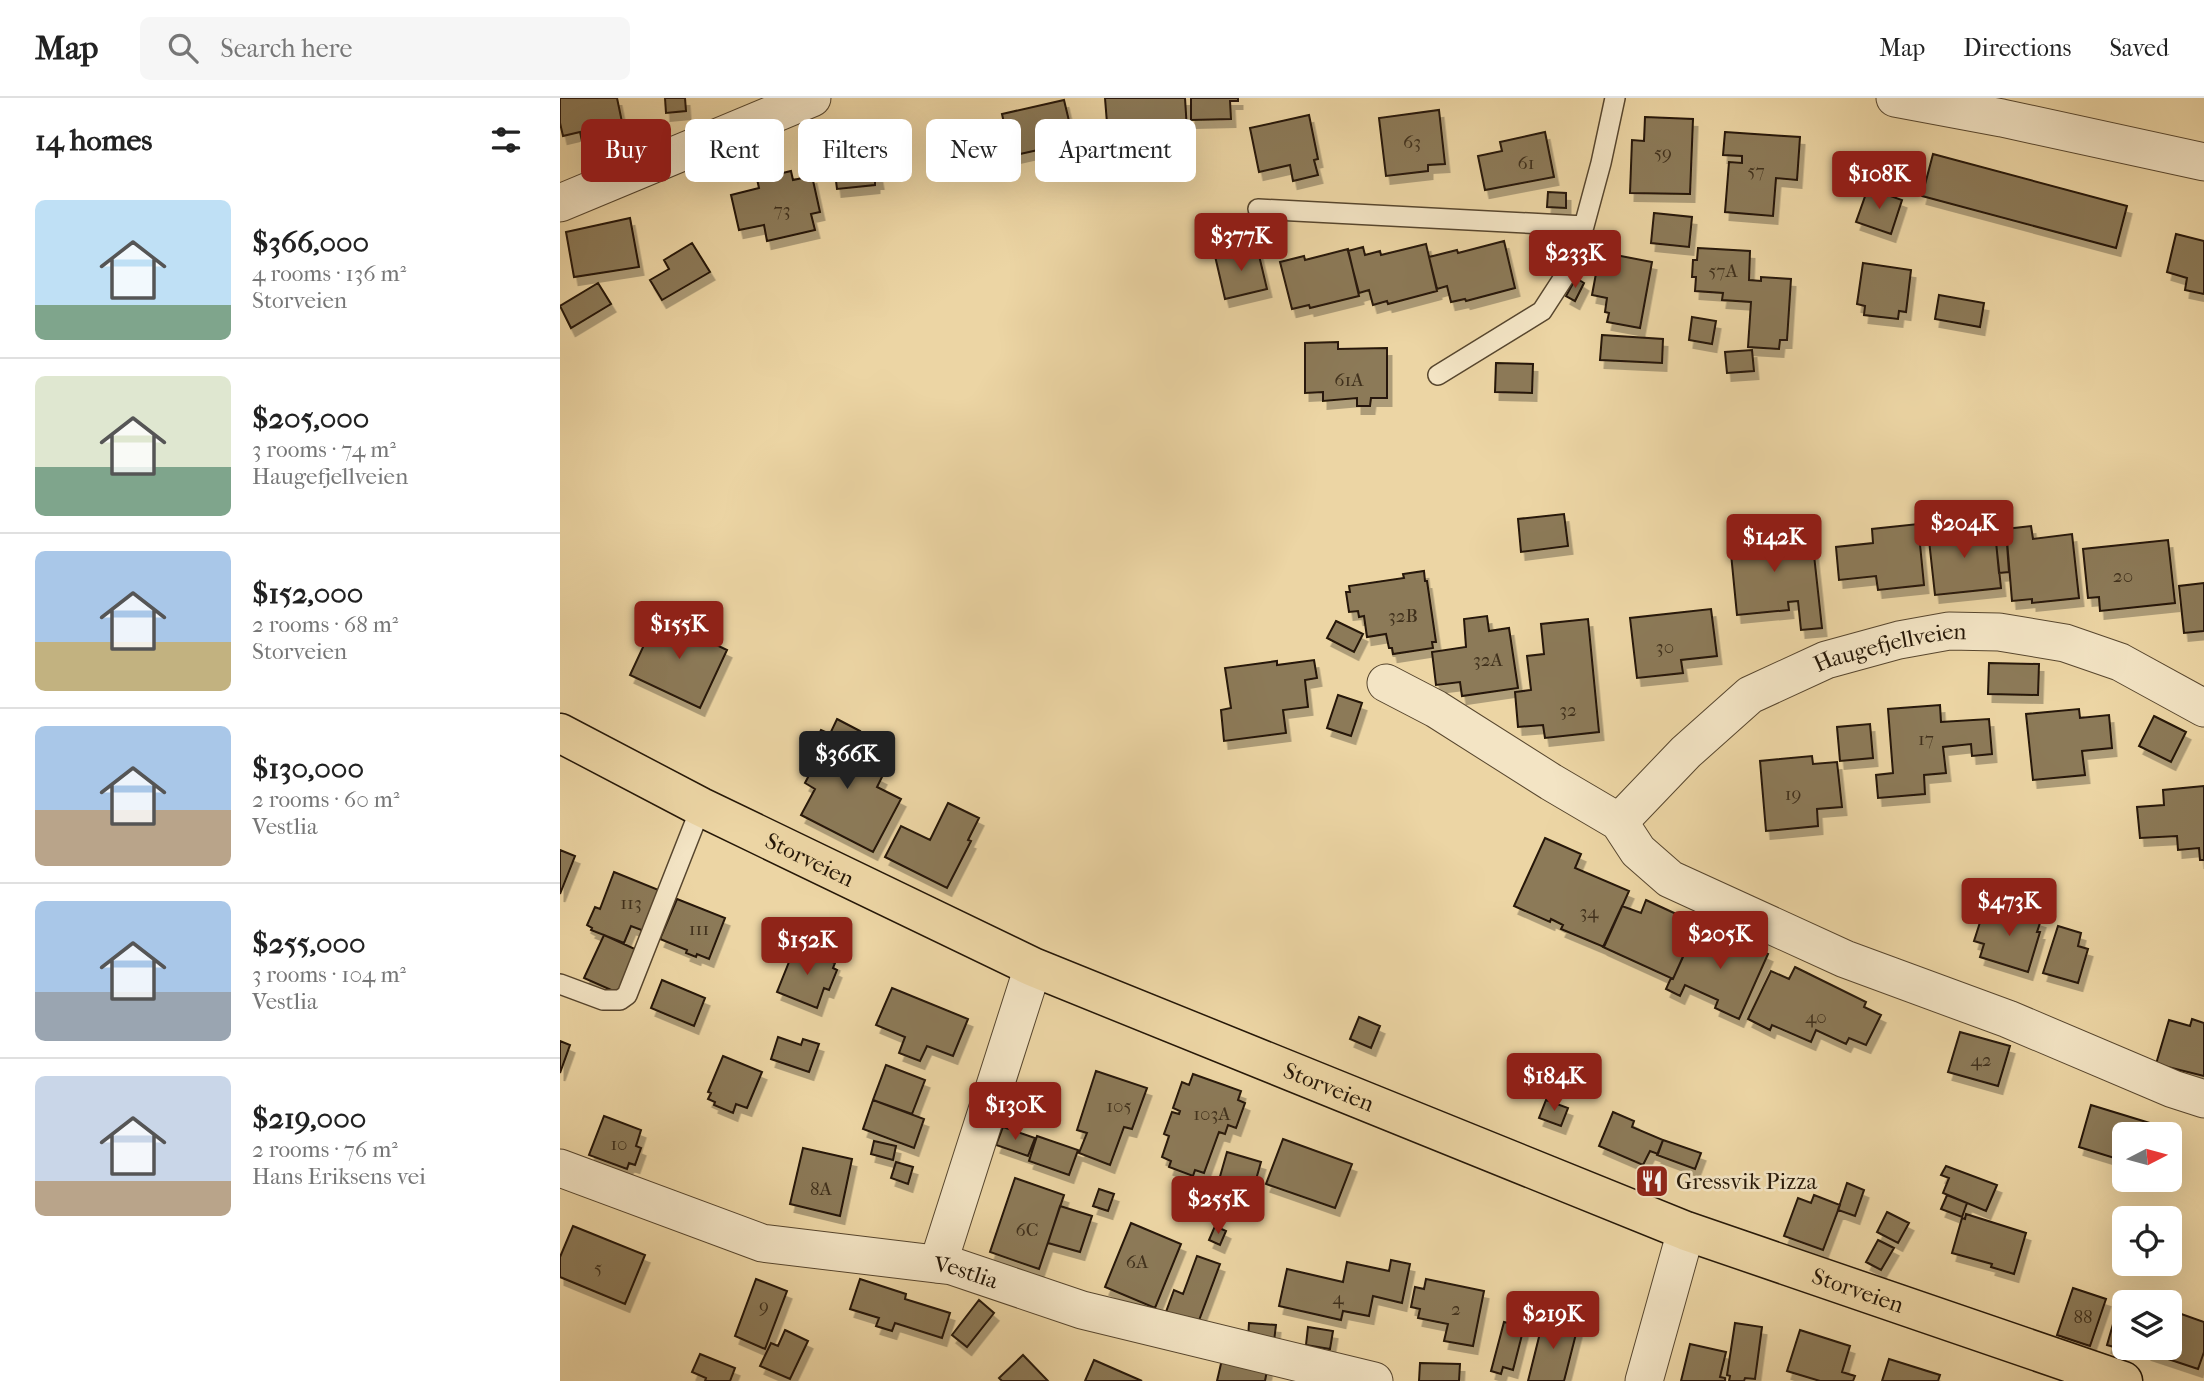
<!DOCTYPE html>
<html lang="en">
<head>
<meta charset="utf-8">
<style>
	:root { --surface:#fff; --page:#f6f6f6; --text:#222; --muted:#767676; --line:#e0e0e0; --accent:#8f2418 }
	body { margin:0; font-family:"IM FELL French Canon",serif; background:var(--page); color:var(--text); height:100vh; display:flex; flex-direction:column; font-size:26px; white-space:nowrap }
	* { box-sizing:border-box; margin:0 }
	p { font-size:23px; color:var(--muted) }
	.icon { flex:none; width:38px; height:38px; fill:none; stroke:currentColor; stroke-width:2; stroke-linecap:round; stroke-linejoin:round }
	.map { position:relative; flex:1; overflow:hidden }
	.details { display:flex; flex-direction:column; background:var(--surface); width:560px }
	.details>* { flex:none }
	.banner { position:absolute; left:21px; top:21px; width:665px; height:63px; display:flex; gap:14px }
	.needle { width:46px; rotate:84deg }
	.tools { position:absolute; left:1552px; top:1024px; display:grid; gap:14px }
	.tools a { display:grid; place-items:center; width:70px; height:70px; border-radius:10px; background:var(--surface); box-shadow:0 7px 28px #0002; font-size:35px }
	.price { position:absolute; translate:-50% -60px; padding:0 16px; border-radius:7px; background:var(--accent); color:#fff; font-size:23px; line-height:46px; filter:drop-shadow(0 2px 4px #0008) }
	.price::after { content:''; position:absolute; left:50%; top:42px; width:21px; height:16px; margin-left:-10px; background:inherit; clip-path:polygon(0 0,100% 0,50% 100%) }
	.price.on { background:#222; color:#fff }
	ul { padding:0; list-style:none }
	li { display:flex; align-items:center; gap:21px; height:175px; padding:0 35px }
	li+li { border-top:2px solid var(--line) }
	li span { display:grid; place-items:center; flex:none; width:196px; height:140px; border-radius:10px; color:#555 }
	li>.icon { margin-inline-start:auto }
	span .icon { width:84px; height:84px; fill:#fffc; stroke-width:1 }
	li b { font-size:30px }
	h2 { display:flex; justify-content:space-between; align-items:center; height:84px; padding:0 35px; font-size:30px }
	.chip { padding:0 24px; border-radius:10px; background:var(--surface); box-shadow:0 7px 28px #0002; font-size:24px; line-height:63px }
	.chip.on { background:var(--accent); color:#fff }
	header { display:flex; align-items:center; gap:42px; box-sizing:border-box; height:98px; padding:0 35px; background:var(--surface); border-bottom:2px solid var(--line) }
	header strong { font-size:33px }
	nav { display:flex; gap:38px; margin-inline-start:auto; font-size:24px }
	.search { width:490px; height:63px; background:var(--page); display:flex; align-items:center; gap:18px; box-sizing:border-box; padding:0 24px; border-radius:10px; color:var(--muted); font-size:26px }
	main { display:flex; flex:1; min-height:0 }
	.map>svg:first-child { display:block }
	.building { fill:#8c7a59; stroke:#251707; stroke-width:2; filter:url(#shadow) }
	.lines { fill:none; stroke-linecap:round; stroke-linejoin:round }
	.lane-casing { stroke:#57462e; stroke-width:22 }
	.street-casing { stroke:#57462e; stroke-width:39 }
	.primary-casing { stroke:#251707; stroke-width:41 }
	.lane { stroke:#f3e4c4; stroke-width:19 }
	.street { stroke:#f3e4c4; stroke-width:37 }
	.primary { stroke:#ecd5a4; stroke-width:38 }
	.labels { text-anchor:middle; stroke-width:5; stroke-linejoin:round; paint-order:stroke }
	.number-label { font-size:19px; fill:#3f301c }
	.street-label { font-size:23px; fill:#251707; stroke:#f3e4c4 }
	.poi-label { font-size:23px; fill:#251707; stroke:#f3e4c4; text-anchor:start }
</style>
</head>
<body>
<header>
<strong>Map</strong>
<div class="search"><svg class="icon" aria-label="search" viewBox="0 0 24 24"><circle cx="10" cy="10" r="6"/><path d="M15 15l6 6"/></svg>Search here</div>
<nav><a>Map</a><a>Directions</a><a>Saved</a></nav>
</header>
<main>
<section class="details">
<h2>14 homes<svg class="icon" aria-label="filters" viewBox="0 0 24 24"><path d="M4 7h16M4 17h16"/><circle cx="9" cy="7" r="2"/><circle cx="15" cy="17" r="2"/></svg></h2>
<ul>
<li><span style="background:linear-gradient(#bfe0f5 75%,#7fa58c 0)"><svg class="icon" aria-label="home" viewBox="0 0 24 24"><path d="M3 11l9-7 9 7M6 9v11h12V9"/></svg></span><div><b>$366,000</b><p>4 rooms · 136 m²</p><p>Storveien</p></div></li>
<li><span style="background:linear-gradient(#dfe7d0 65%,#7fa58c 0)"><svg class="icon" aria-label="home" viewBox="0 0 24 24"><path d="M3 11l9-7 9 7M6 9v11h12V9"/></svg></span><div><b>$205,000</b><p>3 rooms · 74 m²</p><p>Haugefjellveien</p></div></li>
<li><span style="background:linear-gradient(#a9c7e8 65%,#c2b280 0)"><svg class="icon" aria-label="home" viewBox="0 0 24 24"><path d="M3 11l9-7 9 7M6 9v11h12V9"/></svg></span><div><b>$152,000</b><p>2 rooms · 68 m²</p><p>Storveien</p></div></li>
<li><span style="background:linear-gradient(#a9c7e8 60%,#b9a48a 0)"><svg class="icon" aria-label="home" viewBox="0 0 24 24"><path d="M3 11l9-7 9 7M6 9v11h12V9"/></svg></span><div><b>$130,000</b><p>2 rooms · 60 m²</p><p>Vestlia</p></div></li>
<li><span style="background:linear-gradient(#a9c7e8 65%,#9aa5b1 0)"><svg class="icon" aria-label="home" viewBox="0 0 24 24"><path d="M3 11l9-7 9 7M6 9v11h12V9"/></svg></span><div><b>$255,000</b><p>3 rooms · 104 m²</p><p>Vestlia</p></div></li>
<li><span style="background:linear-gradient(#c9d6e8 75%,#b9a48a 0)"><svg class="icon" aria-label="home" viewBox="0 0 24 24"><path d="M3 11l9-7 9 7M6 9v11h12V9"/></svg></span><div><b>$219,000</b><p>2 rooms · 76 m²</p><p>Hans Eriksens vei</p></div></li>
</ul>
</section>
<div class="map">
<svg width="1644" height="1283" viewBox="0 0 1644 1283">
	<defs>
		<filter id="shadow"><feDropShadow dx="4.5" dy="8" stdDeviation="0" flood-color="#0004"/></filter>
	</defs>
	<rect width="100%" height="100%" fill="#ecd5a4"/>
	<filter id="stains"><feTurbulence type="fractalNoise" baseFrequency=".00286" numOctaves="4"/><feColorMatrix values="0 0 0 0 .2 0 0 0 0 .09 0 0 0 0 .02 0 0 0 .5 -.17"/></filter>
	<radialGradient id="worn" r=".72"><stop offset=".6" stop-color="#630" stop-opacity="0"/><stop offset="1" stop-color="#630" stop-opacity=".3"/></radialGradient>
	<path class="building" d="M0 0H57L62 24 43 28 47 43 23 48 20 34 3 38 0 25Z
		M105 0H125L126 13 106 15Z
		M545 0H625L627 32 548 38Z
		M631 0H678V3H670L671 21 631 22Z
		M504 2 514 44 451 58 442 16Z
		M879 12 885 66 868 67V73L826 78 819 20Z
		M749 17 758 61 754 62 758 77 733 83 730 67 699 74 690 30Z
		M1085 19 1133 21 1130 96 1070 95 1072 42 1084 43Z
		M309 32 313 73 317 72 319 83H315V87L277 91 270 36Z
		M985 34 994 79 925 92 918 58 942 53 940 44Z
		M1165 34 1240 39 1237 82 1216 80 1213 118 1165 114 1169 64 1182 65V58L1163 57Z
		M414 53 418 67 400 72 396 58Z
		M1373 56 1567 108 1556 150 1362 98Z
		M231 73 233 82 252 78 260 114 251 116 255 132 207 143 204 127 179 132 171 97 199 90 197 81Z
		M1308 90 1342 102 1331 136 1296 124Z
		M988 94 1006 95V110L987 109Z
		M1094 115 1132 119 1129 149 1091 145Z
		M70 120 79 169 14 179 6 134Z
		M1616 136 1644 143V196L1625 192 1627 180 1607 174Z
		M944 143 955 190 906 203 905 201 891 204 887 188 877 191 869 159 897 152 898 155Z
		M132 145 150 174 102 202 90 182 109 171 104 162Z
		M866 146 877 193 828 206 827 203 813 207 809 192 799 195 788 153 803 149 805 157 820 153 821 157Z
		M697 149 707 191 665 201 655 158Z
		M1138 150 1190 153 1189 182 1201 183V179L1231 181 1227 242H1220L1219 251 1188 249 1191 204 1162 202 1163 195 1135 193 1136 179H1132L1133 162H1137Z
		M788 151 799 198 750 210 749 207 732 211 720 164 744 158 745 162Z
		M1040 154 1092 164 1080 230 1047 224 1049 215 1045 214 1047 200 1032 197Z
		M1303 165 1351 172 1346 214 1339 213 1338 221 1304 217 1305 208 1297 206Z
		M1016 180 1024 185 1015 203 1006 198Z
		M38 185 51 206 11 230 0 208Z
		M1379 197 1424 205 1420 229 1375 221Z
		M1132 219 1156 223 1152 246 1129 242Z
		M1042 237 1103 241 1102 265 1040 262Z
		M778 244V251L827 250V300H811L810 308H797V300L763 303V294L745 295V245Z
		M1192 252 1194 273 1167 275 1165 254Z
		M936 265 973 266 972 295 935 294Z
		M1004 416 1008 448 961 454 958 421Z
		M1200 422 1202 445 1252 439 1262 530 1241 532 1238 503 1228 504 1229 512 1177 517 1168 425Z
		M1358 426 1364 487 1318 492 1316 478 1279 482 1276 449 1313 445 1312 431Z
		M1434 426 1441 490 1375 497 1368 433Z
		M1471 428 1473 441 1512 436 1519 500 1472 505V501L1452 503 1446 431Z
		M1446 432 1449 474 1439 475 1435 433Z
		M1608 442 1615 505 1540 513 1539 499 1528 500 1523 451Z
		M864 473 865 483H867L876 544H872L873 550 833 556 832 550H829L826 536 807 539 804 518 799 519 798 513 789 514 786 494H790L789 488 844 480 843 476Z
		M1644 485V533L1624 535 1619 488Z
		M1151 511 1157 558 1121 562 1123 575 1077 580 1070 520Z
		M927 518 929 533 949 530 958 590 902 598 900 584 876 587 872 554 906 549 904 521Z
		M97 519 117 529 120 523 149 536 146 542 167 552 140 610 70 577Z
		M1028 521 1039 634 985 640 983 627 958 629 955 594 971 592 967 558 984 556 981 526Z
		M776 523 803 536 794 554 767 540Z
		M754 562 757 580 745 582 748 609 723 612 726 635 664 643 661 612 671 610 665 570 717 563V567Z
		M1429 565 1479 566 1478 597 1428 596Z
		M778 597 802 605 791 638 767 630Z
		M1380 607 1381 624 1429 621 1432 656 1412 658 1411 646 1383 649 1386 675 1364 677 1365 696 1318 700 1316 677 1333 675 1328 611Z
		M1519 611 1520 620 1549 617 1552 650 1522 653 1525 677 1473 682 1466 616Z
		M1594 618 1626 634 1611 664 1579 648Z
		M277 621 300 633 281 670 292 676 297 666 322 679 317 689 341 701 313 754 241 717 255 691 245 685 257 662 248 657 261 632 270 636Z
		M1310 626 1313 660 1280 663 1277 629Z
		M1252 658 1253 666 1277 664 1282 709 1257 711 1258 728 1206 733 1200 663Z
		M1644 688V762H1640L1639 750 1618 752 1617 738 1580 740 1577 709 1604 707 1603 692Z
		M388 705 419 720 408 742 411 743 387 790 325 759 341 728 370 742Z
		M985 740 1021 756 1015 770 1069 793 1044 849 1001 831 1003 827 991 821 990 824 954 808Z
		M0 752 15 758 0 796Z
		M54 774 101 793 84 833 71 828 64 845 31 832 32 830 27 827 35 809 40 811Z
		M117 801 165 820 149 861 137 856 136 859 126 855 127 852 100 841Z
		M1086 802 1138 826 1113 881 1043 849 1062 808 1081 815Z
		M1438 809 1481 822 1477 834H1480L1468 874 1420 859 1424 846 1414 843 1423 815 1435 819Z
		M1498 828 1521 835 1518 848 1528 851 1518 885 1483 875Z
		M1156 832 1208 856 1179 921 1155 910 1158 902 1125 887 1120 898 1106 891 1111 880 1113 881 1133 836 1151 844Z
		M44 837 77 852 58 895 24 880Z
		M235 849 275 865 273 870 277 872 269 892 264 890 257 910 217 894Z
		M1235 869 1306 904 1304 909 1321 917 1306 947 1289 940 1286 946 1256 932 1251 944 1212 927 1210 932 1188 921 1211 873 1229 881Z
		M102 882 145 900 134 928 91 910Z
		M332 890 408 921 393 958 367 948 360 963 339 955 345 939 316 927Z
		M799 919 820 928 811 950 790 941Z
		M1632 921 1644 925V978L1596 966 1609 922 1630 928Z
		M1400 934 1450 948 1438 988 1388 974Z
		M218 939 241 947 243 941 259 946 249 974 211 961Z
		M0 943 10 947 0 975Z
		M163 958 202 974 187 1010 176 1006 173 1015 154 1007 155 1004 148 1001 151 995 148 994Z
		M326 967 365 982 352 1016 313 1002Z
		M536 973 587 990 572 1031 564 1029 550 1067 519 1055 527 1035 517 1032Z
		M633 976 681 993 678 1002 685 1005 676 1030 668 1027 665 1036 659 1034 644 1075 635 1072 633 1078 609 1069 611 1063 602 1059 609 1038 604 1036 612 1014 619 1016 620 1013 613 1010 622 984 629 987Z
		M313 1002 364 1021 354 1050 303 1031Z
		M986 1002 1008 1010 1001 1028 979 1020Z
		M1531 1007 1593 1026 1591 1036H1564V1063L1519 1049Z
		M1053 1014 1074 1023 1072 1029 1103 1042 1098 1056 1090 1053 1083 1067 1039 1048Z
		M44 1018 81 1032 76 1048 81 1050 75 1067 69 1065 67 1071 29 1057Z
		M443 1029 475 1040 468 1058 436 1047Z
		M477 1038 518 1052 509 1077 469 1063Z
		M723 1041 792 1066 775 1110 706 1086Z
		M1103 1042 1141 1055 1135 1071 1097 1057Z
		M314 1043 336 1048 333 1062 311 1056Z
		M243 1050 292 1061 280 1118 230 1106Z
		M667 1054 701 1064 693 1092 659 1082Z
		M336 1064 353 1069 348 1086 331 1080Z
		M1386 1068 1437 1087 1426 1113 1383 1095 1389 1080 1381 1077Z
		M455 1080 504 1097 479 1171 430 1154Z
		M1287 1085 1304 1092 1295 1118 1278 1112Z
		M539 1091 554 1096 548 1113 533 1108Z
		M1254 1097 1280 1107 1263 1152 1224 1138 1238 1100 1251 1105Z
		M1387 1097 1407 1105 1402 1119 1381 1111Z
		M500 1108 532 1118 520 1154 488 1145Z
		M1327 1114 1349 1125 1338 1145 1317 1134Z
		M1406 1116 1466 1135 1454 1176 1431 1169 1432 1166 1392 1155 1402 1120 1405 1121Z
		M571 1125 621 1146 595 1210 545 1189Z
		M13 1128 85 1157 65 1206 0 1179V1159Z
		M655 1128 666 1133 660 1147 649 1142Z
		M1318 1142 1334 1150 1321 1172 1306 1164Z
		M637 1158 660 1166 638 1225 606 1214 614 1192 623 1196Z
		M831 1162 850 1166 842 1205 813 1198 809 1218 783 1213 781 1222 719 1208 727 1171 783 1184 787 1164 829 1173Z
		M196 1181 227 1193 205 1251 175 1238Z
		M300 1181 346 1196 345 1201 390 1215 382 1240 335 1225 332 1233 316 1228 319 1220 290 1211Z
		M866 1181 924 1193 913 1248 884 1243 888 1226 858 1220 860 1211 851 1209 855 1189 864 1191Z
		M1513 1190 1546 1201 1530 1248 1497 1237Z
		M419 1202 434 1215 407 1249 392 1237Z
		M1557 1212 1564 1215V1252L1547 1247Z
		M1610 1212 1644 1224V1254L1638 1271 1587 1254 1588 1250H1610Z
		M984 1219 1018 1228 1004 1283H968Z
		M944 1224 964 1229 953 1272 943 1269 941 1276 931 1273Z
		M689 1225 716 1227 714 1243 688 1241Z
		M1175 1225 1202 1229 1195 1281 1185 1280 1184 1283H1169L1170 1278 1167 1277Z
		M748 1229 773 1233 770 1251 746 1247Z
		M225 1232 248 1243 230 1281 200 1268 211 1245 218 1248Z
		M1240 1232 1290 1248 1282 1274 1295 1278 1293 1283H1260L1227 1273Z
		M1130 1246 1166 1254 1160 1279 1165 1280V1283H1121Z
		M140 1256 175 1270 170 1283H145L146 1280 132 1274Z
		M463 1257 488 1283H442L439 1280Z
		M663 1257 708 1267 705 1283H657Z
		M1329 1261 1380 1277 1378 1283H1322Z
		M534 1262 582 1283H525Z
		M860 1265 900 1266 899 1283H859Z"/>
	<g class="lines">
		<g class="lane-casing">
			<path id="lane" d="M698 111 1024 128
				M878 277 982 213 1006 176 1024 128 1041 65 1055 0
				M0 886 43 902H60L67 897 141 709"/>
		</g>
		<g class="street-casing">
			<g id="street">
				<path d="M1335 0 1442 20 1644 64"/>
				<path d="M0 105 252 0"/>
				<path d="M826 585 876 611 991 684 1059 724 1078 753 1110 781 1285 861 1448 921 1613 991 1644 1001"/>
				<path id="s1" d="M1059 724 1126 654 1190 597 1266 562 1339 542 1389 533 1439 534 1505 545 1560 564 1644 610"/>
				<path id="s2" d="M0 1070 202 1145 392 1168 522 1212 814 1283"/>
				<path d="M378 1166 473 869"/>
				<path d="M1084 1283 1126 1133"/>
			</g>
		</g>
		<g class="primary-casing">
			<g id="primary">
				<path id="s3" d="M0 635 141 709 473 869 1126 1133 1563 1283"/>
			</g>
		</g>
		<use href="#lane" class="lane"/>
		<use href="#street" class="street"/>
		<use href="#primary" class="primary"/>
	</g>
	<defs>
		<g id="restaurant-square" transform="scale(1.75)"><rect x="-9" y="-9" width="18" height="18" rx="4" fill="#8f2418" stroke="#f3e4c4"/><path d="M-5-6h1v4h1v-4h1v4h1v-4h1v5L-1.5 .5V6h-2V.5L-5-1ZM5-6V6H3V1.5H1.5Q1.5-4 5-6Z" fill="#fff"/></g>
	</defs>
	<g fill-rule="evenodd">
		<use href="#restaurant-square" x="1092" y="1083"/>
	</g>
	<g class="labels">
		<g class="number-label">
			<text x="852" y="50">63</text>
			<text x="1103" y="61">59</text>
			<text x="966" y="71">61</text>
			<text x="1196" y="79">57</text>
			<text x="222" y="118">73</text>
			<text x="1163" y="179">57A</text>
			<text x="789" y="288">61A</text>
			<text x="1563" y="484">20</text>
			<text x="843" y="524">32B</text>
			<text x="1105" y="555">30</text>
			<text x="928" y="568">32A</text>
			<text x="1008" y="618">32</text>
			<text x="1366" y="647">17</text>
			<text x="1233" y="702">19</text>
			<text x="71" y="811">113</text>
			<text x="1029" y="820">34</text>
			<text x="139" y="837">111</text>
			<text x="1256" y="925">40</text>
			<text x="1421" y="968">42</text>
			<text x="559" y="1014">105</text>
			<text x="652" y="1022">103A</text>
			<text x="59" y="1052">10</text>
			<text x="261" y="1097">8A</text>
			<text x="467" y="1138">6C</text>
			<text x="577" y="1170">6A</text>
			<text x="38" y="1176">5</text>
			<text x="778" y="1206">4</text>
			<text x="204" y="1214">9</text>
			<text x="896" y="1217">2</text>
			<text x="1523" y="1225">88</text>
		</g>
		<g class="street-label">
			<text dy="8" stroke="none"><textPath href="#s1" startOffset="332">Haugefjellveien</textPath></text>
			<text dy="8" stroke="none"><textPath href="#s3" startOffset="280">Storveien</textPath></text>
			<text dy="8" stroke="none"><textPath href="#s3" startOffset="847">Storveien</textPath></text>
			<text dy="8" stroke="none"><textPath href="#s2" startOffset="422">Vestlia</textPath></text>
			<text dy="8" stroke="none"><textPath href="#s3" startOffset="1414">Storveien</textPath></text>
		</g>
		<g class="poi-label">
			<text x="1116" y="1091">Gressvik Pizza</text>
		</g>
	</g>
	<rect width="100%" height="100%" filter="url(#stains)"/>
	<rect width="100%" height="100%" fill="url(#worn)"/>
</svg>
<div class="tools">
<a><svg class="needle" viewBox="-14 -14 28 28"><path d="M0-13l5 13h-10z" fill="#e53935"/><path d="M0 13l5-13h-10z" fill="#767676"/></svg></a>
<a><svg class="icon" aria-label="locate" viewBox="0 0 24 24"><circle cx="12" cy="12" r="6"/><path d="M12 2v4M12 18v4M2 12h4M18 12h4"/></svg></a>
<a><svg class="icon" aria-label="layers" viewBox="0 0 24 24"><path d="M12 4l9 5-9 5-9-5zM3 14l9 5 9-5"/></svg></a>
</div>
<b class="price" style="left:1319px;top:113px">$108K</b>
<b class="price" style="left:681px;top:175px">$377K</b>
<b class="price" style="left:1015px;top:192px">$233K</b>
<b class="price" style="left:1404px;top:462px">$204K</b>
<b class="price" style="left:1214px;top:476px">$142K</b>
<b class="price" style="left:119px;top:563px">$155K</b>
<b class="price on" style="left:287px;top:693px">$366K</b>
<b class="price" style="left:1449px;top:840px">$473K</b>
<b class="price" style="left:1160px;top:873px">$205K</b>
<b class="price" style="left:247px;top:879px">$152K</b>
<b class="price" style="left:994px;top:1015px">$184K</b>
<b class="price" style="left:455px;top:1044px">$130K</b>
<b class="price" style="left:658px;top:1138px">$255K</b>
<b class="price" style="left:993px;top:1253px">$219K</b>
<div class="banner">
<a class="chip on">Buy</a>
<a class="chip">Rent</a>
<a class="chip">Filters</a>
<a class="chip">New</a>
<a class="chip">Apartment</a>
</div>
</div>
</main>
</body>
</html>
